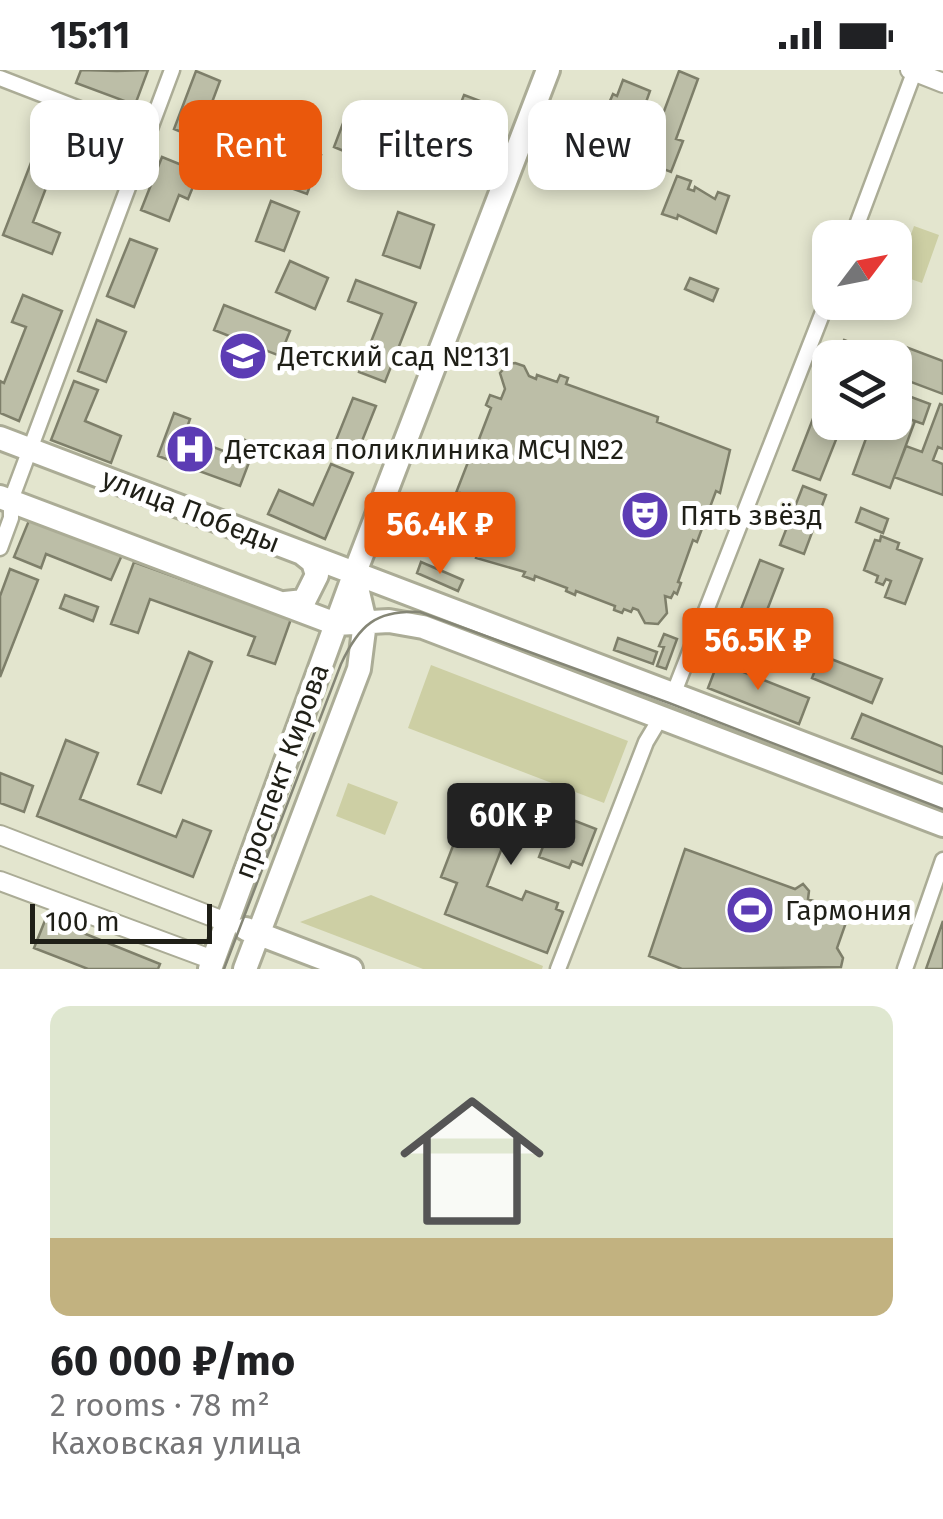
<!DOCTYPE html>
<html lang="en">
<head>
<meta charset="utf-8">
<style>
	:root { --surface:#fff; --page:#f6f6f6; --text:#202124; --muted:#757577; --line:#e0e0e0; --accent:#ea580c }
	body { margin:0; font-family:"Fira Sans",sans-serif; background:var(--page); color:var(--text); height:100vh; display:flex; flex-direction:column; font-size:38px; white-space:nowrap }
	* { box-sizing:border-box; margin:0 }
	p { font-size:32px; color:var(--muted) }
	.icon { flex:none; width:55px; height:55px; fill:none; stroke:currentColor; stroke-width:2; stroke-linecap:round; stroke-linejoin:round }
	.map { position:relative; height:899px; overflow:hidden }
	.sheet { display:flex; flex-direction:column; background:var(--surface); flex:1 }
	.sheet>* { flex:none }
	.top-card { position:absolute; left:30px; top:30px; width:885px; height:90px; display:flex; gap:20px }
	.needle { width:65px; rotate:58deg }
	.buttons { position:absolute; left:812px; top:150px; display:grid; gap:20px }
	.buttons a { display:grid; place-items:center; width:100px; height:100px; border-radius:20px; background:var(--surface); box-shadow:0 5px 15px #0003; font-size:50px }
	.scale { position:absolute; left:30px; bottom:25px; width:182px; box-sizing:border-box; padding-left:10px; border:5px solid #1f1f17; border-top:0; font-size:28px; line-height:35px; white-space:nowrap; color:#1f1f17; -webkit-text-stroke:8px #fff; paint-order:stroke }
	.price { position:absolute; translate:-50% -85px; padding:0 22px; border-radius:10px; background:var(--accent); color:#fff; font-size:32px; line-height:65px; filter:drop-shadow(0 2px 5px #0008) }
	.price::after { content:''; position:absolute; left:50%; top:60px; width:30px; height:22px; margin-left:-15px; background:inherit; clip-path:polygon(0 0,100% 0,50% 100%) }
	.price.selected { background:#222; color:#fff }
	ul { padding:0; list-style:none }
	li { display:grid; align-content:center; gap:20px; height:530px; padding:0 50px }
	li+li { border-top:2px solid var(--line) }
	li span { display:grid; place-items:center; height:310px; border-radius:20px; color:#555 }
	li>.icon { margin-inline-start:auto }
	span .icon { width:180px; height:180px; fill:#fffc; stroke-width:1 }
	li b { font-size:42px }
	.pill { padding:0 35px; border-radius:20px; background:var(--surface); box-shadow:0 5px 15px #0003; font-size:35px; line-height:90px }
	.pill.selected { background:var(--accent); color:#fff }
	.status { display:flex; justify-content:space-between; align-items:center; height:70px; padding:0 50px; background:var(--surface); direction:ltr }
	.status svg { height:28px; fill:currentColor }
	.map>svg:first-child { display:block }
	.green { fill:#cdcfa4 }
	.building { fill:#bcbea7; stroke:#7e7f6a; stroke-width:2.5 }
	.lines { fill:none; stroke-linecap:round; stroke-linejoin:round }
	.minor-casing { stroke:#abac96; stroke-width:19 }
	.tertiary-casing { stroke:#abac96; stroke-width:22 }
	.primary-casing { stroke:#abac96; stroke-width:28 }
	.minor { stroke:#fff; stroke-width:14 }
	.tertiary { stroke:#fff; stroke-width:18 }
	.primary { stroke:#fff; stroke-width:22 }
	.tram { stroke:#858676; stroke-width:2.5 }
	.labels { text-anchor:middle; stroke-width:10; stroke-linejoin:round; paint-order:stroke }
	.poi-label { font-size:28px; fill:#1f1f17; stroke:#fff; text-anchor:start }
	.street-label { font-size:28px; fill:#1f1f17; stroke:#fff }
</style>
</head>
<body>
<div class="status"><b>15:11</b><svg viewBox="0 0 49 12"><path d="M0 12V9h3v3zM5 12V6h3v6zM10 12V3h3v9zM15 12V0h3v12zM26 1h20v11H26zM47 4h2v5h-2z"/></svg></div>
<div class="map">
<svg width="943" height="899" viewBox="0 0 943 899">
	<rect width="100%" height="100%" fill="#e3e5ce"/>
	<path class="green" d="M914 156 939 165 922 213 897 204Z
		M431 595 628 671 604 733 408 658Z
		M348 713 398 732 385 765 336 746Z
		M371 825 543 896 542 899H423L300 852Z"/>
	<path class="building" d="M81 0 117 1 148 0 135 35 76 13Z
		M196 1 220 11 208 43 219 47 209 73 174 59Z
		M679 1 698 9 676 69 683 71 671 102 645 92Z
		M623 10 650 21 634 66 607 56 612 43 606 40 613 24 617 26Z
		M464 25 488 34 455 117 408 99 418 73 442 82Z
		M345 48 384 64 373 93 334 77Z
		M41 67 87 86 79 107 54 97 33 152 60 163 52 184 3 165Z
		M291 74 321 85 307 124 277 113Z
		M162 87 199 102 188 129 179 125 169 151 141 140Z
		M677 106 691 111 688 119 694 121 695 117 715 129 718 122 729 126 716 163 678 145 677 149 662 144Z
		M271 131 299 142 284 181 256 171Z
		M398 142 434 155 420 198 383 185Z
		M130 169 157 179 134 237 107 226Z
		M290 191 328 208 315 239 276 222Z
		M690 208 718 219 713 231 685 219Z
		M356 210 416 233 385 312 359 302 382 244 348 231Z
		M23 225 62 241 19 351 0 343V311L4 313 26 257 12 252Z
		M224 235 290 261 280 286 214 260Z
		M97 250 126 262 106 312 78 301Z
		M844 270 870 280 868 288H837Z
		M903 276 943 291V324L895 306V295Z
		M515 293 524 296 529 306 536 309 537 305 557 312 560 305 568 308 566 314 658 347 657 352 730 380 720 423 716 421 697 472 693 470 678 512 681 513 677 524 674 522 671 528 665 526 667 543 658 554 645 553 638 540 633 538 631 542 624 539 622 543 614 540 615 536 576 521 575 525 566 521 567 518 535 506 534 510 523 506 525 502 476 488 477 484 471 482 473 478 466 475 451 480 442 472 443 458 456 447 451 445 452 438 449 437 452 428 456 429 459 423H456L470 387 467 385 471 375 476 377 491 338 486 335 490 325 501 329 505 319 500 303 508 294Z
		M830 305V352H843L820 410 793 400Z
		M74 311 98 320 85 351 121 366 111 393 51 370Z
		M895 321 930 334 923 354 895 344Z
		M353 328 376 336 356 386 333 378Z
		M940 334 943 335V379L938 377 933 390 943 394V425L894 407 906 376 922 382Z
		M174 343 190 349 184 366 234 385 240 368 256 374 240 416 158 386Z
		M895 344 915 351 890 418 853 404 872 352H895Z
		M331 394 353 403 325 469 268 444 279 420 313 435Z
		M803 416 826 425 804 484 780 475Z
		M861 438 888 449 883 463 856 452Z
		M30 448 122 485 111 510 46 484 41 498 14 487Z
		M881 466 899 473 897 479 922 489 905 534 885 527 891 511 886 509 883 515 876 512 878 506 864 500 875 470 880 471Z
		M760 490 783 499 747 592 724 583Z
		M134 492 291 549 275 594 248 585 255 567 150 529 138 563 111 554Z
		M421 492 463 510 458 521 417 503Z
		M10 499 38 510 0 607V526Z
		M65 525 98 537 93 551 60 538Z
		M664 564 677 569 666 599 657 596 664 577 659 576Z
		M618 568 657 582 653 594 614 580Z
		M189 582 212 592 161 723 138 714Z
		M821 585 882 609 872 633 812 608Z
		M718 592 809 628 799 654 708 618Z
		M862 644 943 677V704L852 668Z
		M66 670 98 683 80 729 176 767 183 750 211 761 193 807 37 746Z
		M0 703 33 716 24 742 0 733Z
		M493 719 596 759 582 795 572 791 569 798 539 787 544 774 509 760 487 816 522 830 526 821 558 833 556 839 563 842 547 883 445 844 457 813 441 807 466 742 482 748Z
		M685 779 795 819 803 814 809 821 808 829 849 844 837 878 843 888 841 897 682 899 649 886Z
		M46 848 160 894 158 899H88L34 878Z
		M943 851V899H926Z"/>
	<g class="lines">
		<g class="minor-casing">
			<path id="minor" d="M0 8 147 65
				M852 168 915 0
				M0 478 11 448V430L172 0
				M673 625 830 224
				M558 899 646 672 661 647
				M905 899 943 790"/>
		</g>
		<g class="tertiary-casing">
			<path id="tertiary" d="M910 0 943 13
				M0 765 226 852
				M0 811 213 890"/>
		</g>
		<g class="primary-casing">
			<path id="primary" d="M0 368 943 727
				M0 427 336 554 389 551 423 557 943 755
				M285 533 304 531 317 505 313 492 303 484
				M246 859 351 899
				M210 899 354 505 548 0
				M245 899 359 599 365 552 354 505"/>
		</g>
		<use href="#minor" class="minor"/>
		<use href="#tertiary" class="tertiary"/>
		<use href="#primary" class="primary"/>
		<path class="tram" d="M224 899 341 594C359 555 376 540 420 542L669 633 943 739"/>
	</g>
	<defs>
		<g id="school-disc" transform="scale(2.5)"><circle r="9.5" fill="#5c3cb4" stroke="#fff"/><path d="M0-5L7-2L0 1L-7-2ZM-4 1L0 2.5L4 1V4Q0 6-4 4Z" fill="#fff"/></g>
		<g id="hospital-disc" transform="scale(2.5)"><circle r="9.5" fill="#5c3cb4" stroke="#fff"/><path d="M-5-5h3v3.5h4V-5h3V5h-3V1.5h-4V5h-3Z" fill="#fff"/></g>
		<g id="theatre-disc" transform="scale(2.5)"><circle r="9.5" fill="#5c3cb4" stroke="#fff"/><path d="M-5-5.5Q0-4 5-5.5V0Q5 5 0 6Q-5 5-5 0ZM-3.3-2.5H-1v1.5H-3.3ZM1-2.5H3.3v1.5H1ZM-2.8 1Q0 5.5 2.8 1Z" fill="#fff"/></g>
		<g id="stadium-disc" transform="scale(2.5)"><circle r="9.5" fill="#5c3cb4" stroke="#fff"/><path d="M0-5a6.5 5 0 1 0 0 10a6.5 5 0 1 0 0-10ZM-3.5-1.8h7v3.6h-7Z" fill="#fff"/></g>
	</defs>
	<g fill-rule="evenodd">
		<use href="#school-disc" x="243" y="286"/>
		<use href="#hospital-disc" x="190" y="379"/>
		<use href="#theatre-disc" x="645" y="445"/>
		<use href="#stadium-disc" x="750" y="840"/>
	</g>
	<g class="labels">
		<g class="poi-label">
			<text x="278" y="296">Детский сад №131</text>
			<text x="225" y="389">Детская поликлиника МСЧ №2</text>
			<text x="680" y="455">Пять звёзд</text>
			<text x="785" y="850">Гармония</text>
		</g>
		<g class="street-label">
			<text transform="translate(191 440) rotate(21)" y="10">улица Победы</text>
			<text transform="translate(281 701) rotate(-70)" y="10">проспект Кирова</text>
		</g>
	</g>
</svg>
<div class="buttons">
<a><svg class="needle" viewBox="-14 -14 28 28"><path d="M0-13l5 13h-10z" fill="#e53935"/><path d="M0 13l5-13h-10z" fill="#757577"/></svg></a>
<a><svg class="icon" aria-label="layers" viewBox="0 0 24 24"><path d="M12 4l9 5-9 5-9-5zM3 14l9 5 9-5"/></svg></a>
</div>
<div class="scale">100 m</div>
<b class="price" style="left:440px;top:507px">56.4K ₽</b>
<b class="price" style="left:758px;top:623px">56.5K ₽</b>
<b class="price selected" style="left:511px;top:798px">60K ₽</b>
<div class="top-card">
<a class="pill">Buy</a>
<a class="pill selected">Rent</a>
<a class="pill">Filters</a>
<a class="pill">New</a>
</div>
</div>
<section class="sheet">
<ul>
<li><span style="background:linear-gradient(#dfe7d0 75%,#c2b280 0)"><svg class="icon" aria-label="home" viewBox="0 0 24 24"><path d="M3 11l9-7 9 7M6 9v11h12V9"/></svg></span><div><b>60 000 ₽/mo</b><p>2 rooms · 78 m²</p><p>Каховская улица</p></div></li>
</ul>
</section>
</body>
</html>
